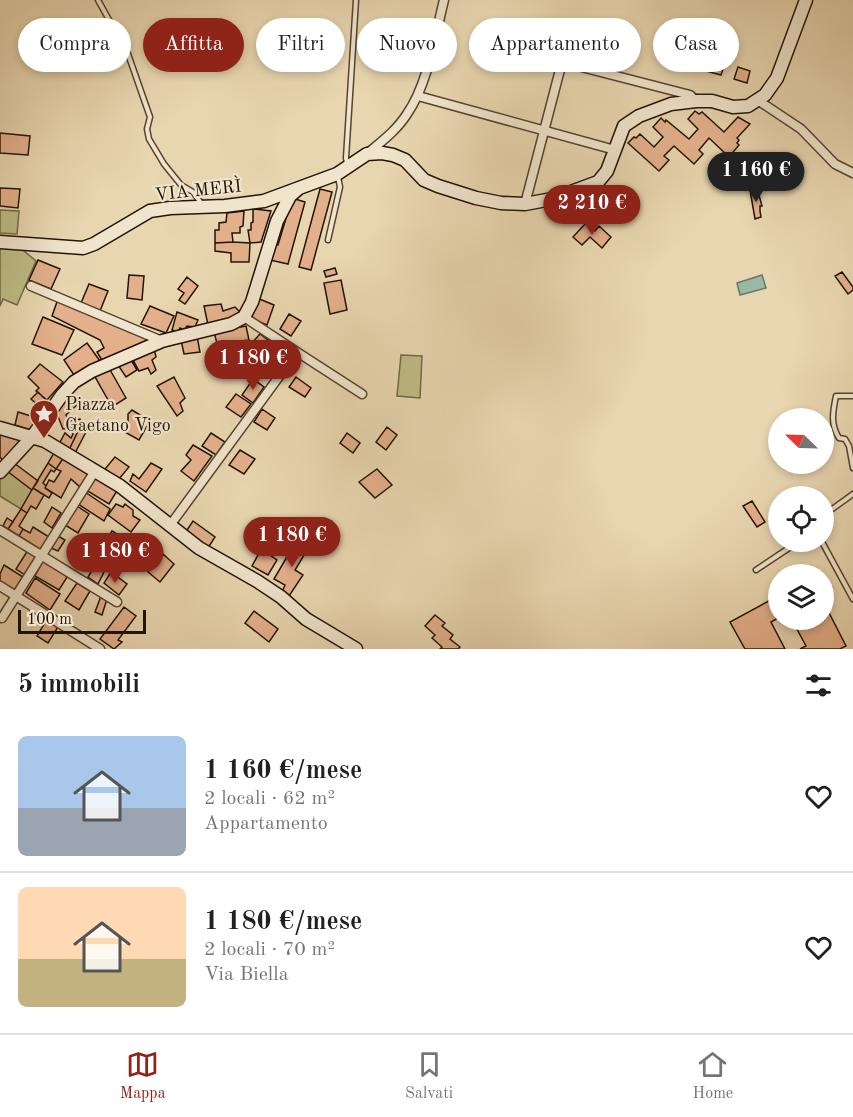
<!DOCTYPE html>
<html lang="it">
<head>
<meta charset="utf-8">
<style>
	:root { --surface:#fff; --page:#f2f2f2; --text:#202124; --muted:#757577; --line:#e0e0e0; --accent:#8f2418 }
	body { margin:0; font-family:"Old Standard TT",serif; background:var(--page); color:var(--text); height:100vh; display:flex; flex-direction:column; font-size:22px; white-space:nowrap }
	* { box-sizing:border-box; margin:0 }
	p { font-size:20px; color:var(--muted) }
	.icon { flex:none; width:33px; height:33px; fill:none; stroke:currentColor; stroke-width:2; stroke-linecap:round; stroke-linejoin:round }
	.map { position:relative; height:649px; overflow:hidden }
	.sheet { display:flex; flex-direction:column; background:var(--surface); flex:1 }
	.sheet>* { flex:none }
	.top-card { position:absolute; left:18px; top:18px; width:818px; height:54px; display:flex; gap:12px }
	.needle { width:39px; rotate:293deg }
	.tools { position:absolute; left:768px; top:408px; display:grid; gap:12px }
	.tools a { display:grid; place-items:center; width:66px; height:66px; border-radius:50%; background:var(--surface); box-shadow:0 3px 9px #0003; font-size:30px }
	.scale { position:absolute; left:18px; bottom:15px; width:128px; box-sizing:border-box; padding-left:6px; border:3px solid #231406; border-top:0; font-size:16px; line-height:21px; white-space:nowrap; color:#231406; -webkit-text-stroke:4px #f0e4cc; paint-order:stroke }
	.price { position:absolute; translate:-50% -51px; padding:0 14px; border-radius:21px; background:var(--accent); color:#fff; font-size:20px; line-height:39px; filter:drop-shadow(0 2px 3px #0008) }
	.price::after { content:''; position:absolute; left:50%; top:36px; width:18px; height:14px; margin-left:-9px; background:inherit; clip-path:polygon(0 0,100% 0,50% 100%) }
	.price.on { background:#222; color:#fff }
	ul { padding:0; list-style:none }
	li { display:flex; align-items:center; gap:18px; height:150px; padding:0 18px }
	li+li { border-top:2px solid var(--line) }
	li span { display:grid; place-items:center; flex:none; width:168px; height:120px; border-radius:9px; color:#555 }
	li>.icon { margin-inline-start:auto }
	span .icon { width:72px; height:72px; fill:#fffc; stroke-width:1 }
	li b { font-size:26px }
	h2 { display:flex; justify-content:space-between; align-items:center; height:72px; padding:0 18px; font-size:26px }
	.chip { padding:0 21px; border-radius:27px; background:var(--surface); box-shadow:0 3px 9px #0003; font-size:21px; line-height:54px }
	.chip.on { background:var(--accent); color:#fff }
	.menu { display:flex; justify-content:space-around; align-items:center; height:84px; border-top:2px solid var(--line); background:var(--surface); font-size:16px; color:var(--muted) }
	.menu a { display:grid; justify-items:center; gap:3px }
	.menu .on { color:var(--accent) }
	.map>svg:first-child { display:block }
	.green { fill:#bebc86; stroke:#706846; stroke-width:1.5 }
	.water { fill:#98baa5; stroke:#697865; stroke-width:1.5 }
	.building { fill:#e3b08b; stroke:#231406; stroke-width:1.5 }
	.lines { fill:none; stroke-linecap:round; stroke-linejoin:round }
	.lane-casing { stroke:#544430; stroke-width:7 }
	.street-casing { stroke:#544430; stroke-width:11 }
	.secondary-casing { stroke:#231406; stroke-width:15 }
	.lane { stroke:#f0e4cc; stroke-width:4 }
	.street { stroke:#f0e4cc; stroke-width:8 }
	.secondary { stroke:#f0e4cc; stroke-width:12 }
	.labels { text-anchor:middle; stroke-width:4.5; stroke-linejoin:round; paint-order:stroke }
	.street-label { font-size:18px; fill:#231406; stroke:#f0e4cc }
	.poi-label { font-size:18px; fill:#231406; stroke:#f0e4cc; text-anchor:start }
</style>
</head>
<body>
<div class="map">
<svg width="853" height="649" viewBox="0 0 853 649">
	<rect width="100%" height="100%" fill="#e8d6b0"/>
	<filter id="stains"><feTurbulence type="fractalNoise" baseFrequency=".00333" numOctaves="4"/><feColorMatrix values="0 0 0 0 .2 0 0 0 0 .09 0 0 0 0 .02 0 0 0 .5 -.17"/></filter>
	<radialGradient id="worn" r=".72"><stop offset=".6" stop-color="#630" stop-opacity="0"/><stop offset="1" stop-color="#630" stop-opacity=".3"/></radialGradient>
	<path class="green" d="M0 210 19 211 17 234 0 233Z
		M0 244 18 246 36 261 17 305 3 299 0 306Z
		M401 355 422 356 420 398 397 396Z
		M7 471 32 490 21 509 0 496V479Z"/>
	<path class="water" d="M762 275 766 288 740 295 737 283Z"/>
	<path class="building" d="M710 59 725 63 721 75 706 71Z
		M738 67 750 71 747 83 734 79Z
		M695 111 699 114 702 112 724 132 738 117 750 124 737 138 739 140 737 143 739 145 729 157 709 138 699 150 703 154 694 164 674 146 664 156 669 160 659 171 628 143 634 137 636 138 640 134 654 147 663 137 653 127 661 118 665 122 666 120 689 139 698 129 688 119Z
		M0 133 30 136 28 155 0 153Z
		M0 188 20 189 18 208 0 206Z
		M757 188 762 206H760V211L761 217 755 219 750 190Z
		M320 189 332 192 311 270 299 267Z
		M292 198 305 202 288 264 270 260 275 245H278Z
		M253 209 271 211 261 242 250 243 248 230H251V223L253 222Z
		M244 211 243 226 240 227V233H232L233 242 215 243V230H219V223L226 222 227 213Z
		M586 223 595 231 599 226 611 237 602 248 590 237 582 245 573 237Z
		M233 242 250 243 249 262H231V253L215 251V243Z
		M38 260 60 269 51 289 29 280Z
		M335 268 337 274 326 277 324 271Z
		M842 272 853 287V290L848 294 835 276Z
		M129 275 144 276 142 300 127 298Z
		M187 277 198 286 185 304 179 300 184 293 178 289Z
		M341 280 347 310 330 314 324 283Z
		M89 284 108 291 100 311 81 303Z
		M257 298 274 305 267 325 251 318Z
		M58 299 155 340 103 362 97 352 104 348 100 340 52 316Z
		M221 304 223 311 235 307 241 313 230 320 208 325 204 306Z
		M150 306 174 316 166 333 141 324Z
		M177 312 198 320 195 327 187 326 184 330 180 328 178 332 172 330Z
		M289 314 301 321 291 336 280 329Z
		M43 317 74 330 62 355 32 344Z
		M246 326 249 340 234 342 232 353 220 355 214 332Z
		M260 334 272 343 264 356 249 346Z
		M197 336 200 352 184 354 181 340Z
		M87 343 100 361 74 375 64 360Z
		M154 348 156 357 152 360 156 370 151 374 148 368 139 371 132 358Z
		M130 358 137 370 126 377 118 365Z
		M40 364 63 382 47 400 36 391 39 388 28 377Z
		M109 368 126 398 112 407 94 375Z
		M174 377 185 398 180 403 183 411 177 416 157 386Z
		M296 377 311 388 305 397 289 387Z
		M253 379 264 387 253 403 242 395Z
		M38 392 48 402 42 409 31 399Z
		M69 394 77 405 66 415 69 421 80 419 82 427 63 429 55 409Z
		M236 394 251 404 241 417 226 407Z
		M262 409 275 418 267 430 254 422Z
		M132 410 150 421 139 440 123 431 128 424V414Z
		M18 412 37 418 31 430 15 425Z
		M80 427 86 432 75 453 69 450Z
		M80 427 69 450 59 444 65 433 71 438 73 434 70 428Z
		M387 427 397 435 386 450 376 442Z
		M211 433 225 442 216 455 202 446Z
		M347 433 360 443 353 453 340 443Z
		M0 434 21 439 3 461 0 457Z
		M193 445 212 456 194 481 181 471 191 460 186 455Z
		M240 450 255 459 244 474 229 465Z
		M55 451 64 457 56 469 48 463Z
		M64 457 89 472 80 487 71 479 61 498 45 488 49 480 54 482 61 471 56 469Z
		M115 457 129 467 119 479 105 469Z
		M14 463 38 481 32 490 7 471Z
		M48 463 56 469 54 472 51 470 43 483 46 486 45 488 52 493 49 498 33 488Z
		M151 463 162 469 146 492 130 481 133 474 139 479Z
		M377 469 392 485 375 498 359 482Z
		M96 474 118 489 109 504 86 490Z
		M33 488 44 495 36 509 31 506 27 513 21 509Z
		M85 492 110 509 104 521 78 504Z
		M752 501 765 522 757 527 743 506Z
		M116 504 123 507 125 504 133 510V516L140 520 131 532 108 515Z
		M77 506 89 514 78 533 65 525Z
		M52 507 61 513 52 528 44 522Z
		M21 509 27 513 19 526 23 529 19 536 8 529Z
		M7 518 13 522 8 529 3 526Z
		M193 521 215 537 208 548 185 533Z
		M33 527 49 537 41 550 19 536 23 529 30 533Z
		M112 531 132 543 124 554 115 550 108 559 98 553Z
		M58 536 65 540 58 551 51 548Z
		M298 538 309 547 295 570 303 575 289 596 282 592 285 585 274 579Z
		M265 542 275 547 270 555 277 560 268 575 252 566Z
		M28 550 38 557 25 575 16 569Z
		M163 554 174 564 160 582 148 572Z
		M44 559 69 574 59 590 35 576Z
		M4 565 23 577 15 591 0 582V574Z
		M94 567 104 572 98 584 88 577Z
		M111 572 127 584 119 595 104 583Z
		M35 578 60 594 50 610 26 593Z
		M77 583 90 591 79 610 65 601Z
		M101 596 107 599 102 615 95 612Z
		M778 596V618L771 622 785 649H745L730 622Z
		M824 603 846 646 840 649H800L806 646 792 620H824Z
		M124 607 136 616 118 640 122 642 114 649 100 639Z
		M254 611 278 629 269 642 245 623Z
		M435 615 445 623 442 626 453 635 450 639 460 647 458 649H440L442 647 432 638 435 635 425 626Z
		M47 619 58 627 48 643 37 636Z"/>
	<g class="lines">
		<g class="lane-casing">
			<path id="lane" d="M98 0 128 54 150 117 147 129 149 139 164 164 181 185 193 192 201 203
				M347 163 346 158 356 0
				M328 240 340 187 338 177
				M853 396H836C833 411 830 424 839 438L845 439 849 446 853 468
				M824 515 853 494
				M822 542 853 599
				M756 570 798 542"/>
		</g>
		<g class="street-casing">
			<path id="street" d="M418 96 615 150
				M759 101 801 129 835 164 853 173
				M368 153C381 142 397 130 407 114 428 84 435 36 444 0
				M525 204 562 62 690 95 696 101
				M31 286 162 341
				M297 352 362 394
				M171 524 297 352 244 317
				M0 530 117 602
				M0 586 100 649
				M2 618 95 471"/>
		</g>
		<g class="secondary-casing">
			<path id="secondary" d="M0 242 83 248 94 244 150 211 170 208 225 206 264 201 337 174 367 154 382 153 393 155 405 160 424 180 438 186 476 198 501 203 525 204 552 199 598 182 607 171 624 126 639 116 671 104 696 101H712L733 107 748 106 765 95 777 78 806 0
				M0 428 45 441 120 486 199 548 257 581 281 597 306 619 356 649
				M0 472 32 437 62 395 74 382 92 371 162 341 231 324 244 317 252 302 277 221 290 196 298 189"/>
		</g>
		<use href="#lane" class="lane"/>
		<use href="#street" class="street"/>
		<use href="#secondary" class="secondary"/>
	</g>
	<defs>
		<g id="sight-pin" transform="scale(1.5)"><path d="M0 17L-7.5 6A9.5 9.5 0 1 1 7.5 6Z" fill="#8f2418" stroke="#f0e4cc"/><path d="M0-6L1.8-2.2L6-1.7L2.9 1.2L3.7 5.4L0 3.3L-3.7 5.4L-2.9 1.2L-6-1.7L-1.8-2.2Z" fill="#fff"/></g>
	</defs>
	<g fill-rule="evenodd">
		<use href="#sight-pin" x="44" y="414"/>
	</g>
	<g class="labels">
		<g class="street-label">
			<text transform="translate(198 190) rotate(-6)" y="6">VIA MERÌ</text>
		</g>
		<g class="poi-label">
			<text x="65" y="410">Piazza<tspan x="65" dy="21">Gaetano Vigo</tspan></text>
		</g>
	</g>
	<rect width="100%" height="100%" filter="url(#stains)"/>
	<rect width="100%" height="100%" fill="url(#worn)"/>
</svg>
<div class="tools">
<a><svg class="needle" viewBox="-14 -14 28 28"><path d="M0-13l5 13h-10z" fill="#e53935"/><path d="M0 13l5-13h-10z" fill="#757577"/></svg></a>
<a><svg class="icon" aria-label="locate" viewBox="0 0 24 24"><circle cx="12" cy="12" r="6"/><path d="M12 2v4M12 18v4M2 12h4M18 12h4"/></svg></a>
<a><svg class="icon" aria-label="layers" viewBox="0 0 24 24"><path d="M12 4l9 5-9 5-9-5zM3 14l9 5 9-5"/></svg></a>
</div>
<div class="scale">100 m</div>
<b class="price on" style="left:756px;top:203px">1 160 €</b>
<b class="price" style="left:592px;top:236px">2 210 €</b>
<b class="price" style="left:253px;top:391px">1 180 €</b>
<b class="price" style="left:292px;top:568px">1 180 €</b>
<b class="price" style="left:115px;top:584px">1 180 €</b>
<div class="top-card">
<a class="chip">Compra</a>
<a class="chip on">Affitta</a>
<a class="chip">Filtri</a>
<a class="chip">Nuovo</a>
<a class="chip">Appartamento</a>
<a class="chip">Casa</a>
</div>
</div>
<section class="sheet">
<h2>5 immobili<svg class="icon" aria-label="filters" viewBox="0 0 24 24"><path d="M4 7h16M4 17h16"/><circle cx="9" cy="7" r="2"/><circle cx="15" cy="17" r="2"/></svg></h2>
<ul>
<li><span style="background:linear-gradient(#a9c7e8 60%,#9aa5b1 0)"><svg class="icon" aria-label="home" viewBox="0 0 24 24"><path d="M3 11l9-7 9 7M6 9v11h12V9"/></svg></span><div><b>1 160 €/mese</b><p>2 locali · 62 m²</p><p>Appartamento</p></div><svg class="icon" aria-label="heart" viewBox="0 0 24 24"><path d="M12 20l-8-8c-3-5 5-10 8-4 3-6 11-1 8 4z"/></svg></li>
<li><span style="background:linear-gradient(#ffd9b3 60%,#c2b280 0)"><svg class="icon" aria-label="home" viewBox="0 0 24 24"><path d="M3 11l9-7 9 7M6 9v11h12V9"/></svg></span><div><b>1 180 €/mese</b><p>2 locali · 70 m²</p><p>Via Biella</p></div><svg class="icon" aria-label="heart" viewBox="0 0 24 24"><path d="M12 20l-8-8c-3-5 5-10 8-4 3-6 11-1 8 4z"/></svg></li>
</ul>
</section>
<nav class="menu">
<a class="on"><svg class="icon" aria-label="map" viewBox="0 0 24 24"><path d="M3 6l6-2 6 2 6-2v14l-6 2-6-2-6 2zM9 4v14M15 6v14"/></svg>Mappa</a>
<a><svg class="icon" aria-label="saved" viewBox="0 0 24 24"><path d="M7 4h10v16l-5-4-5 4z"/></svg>Salvati</a>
<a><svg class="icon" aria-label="home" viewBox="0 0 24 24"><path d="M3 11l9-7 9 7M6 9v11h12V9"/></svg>Home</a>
</nav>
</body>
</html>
